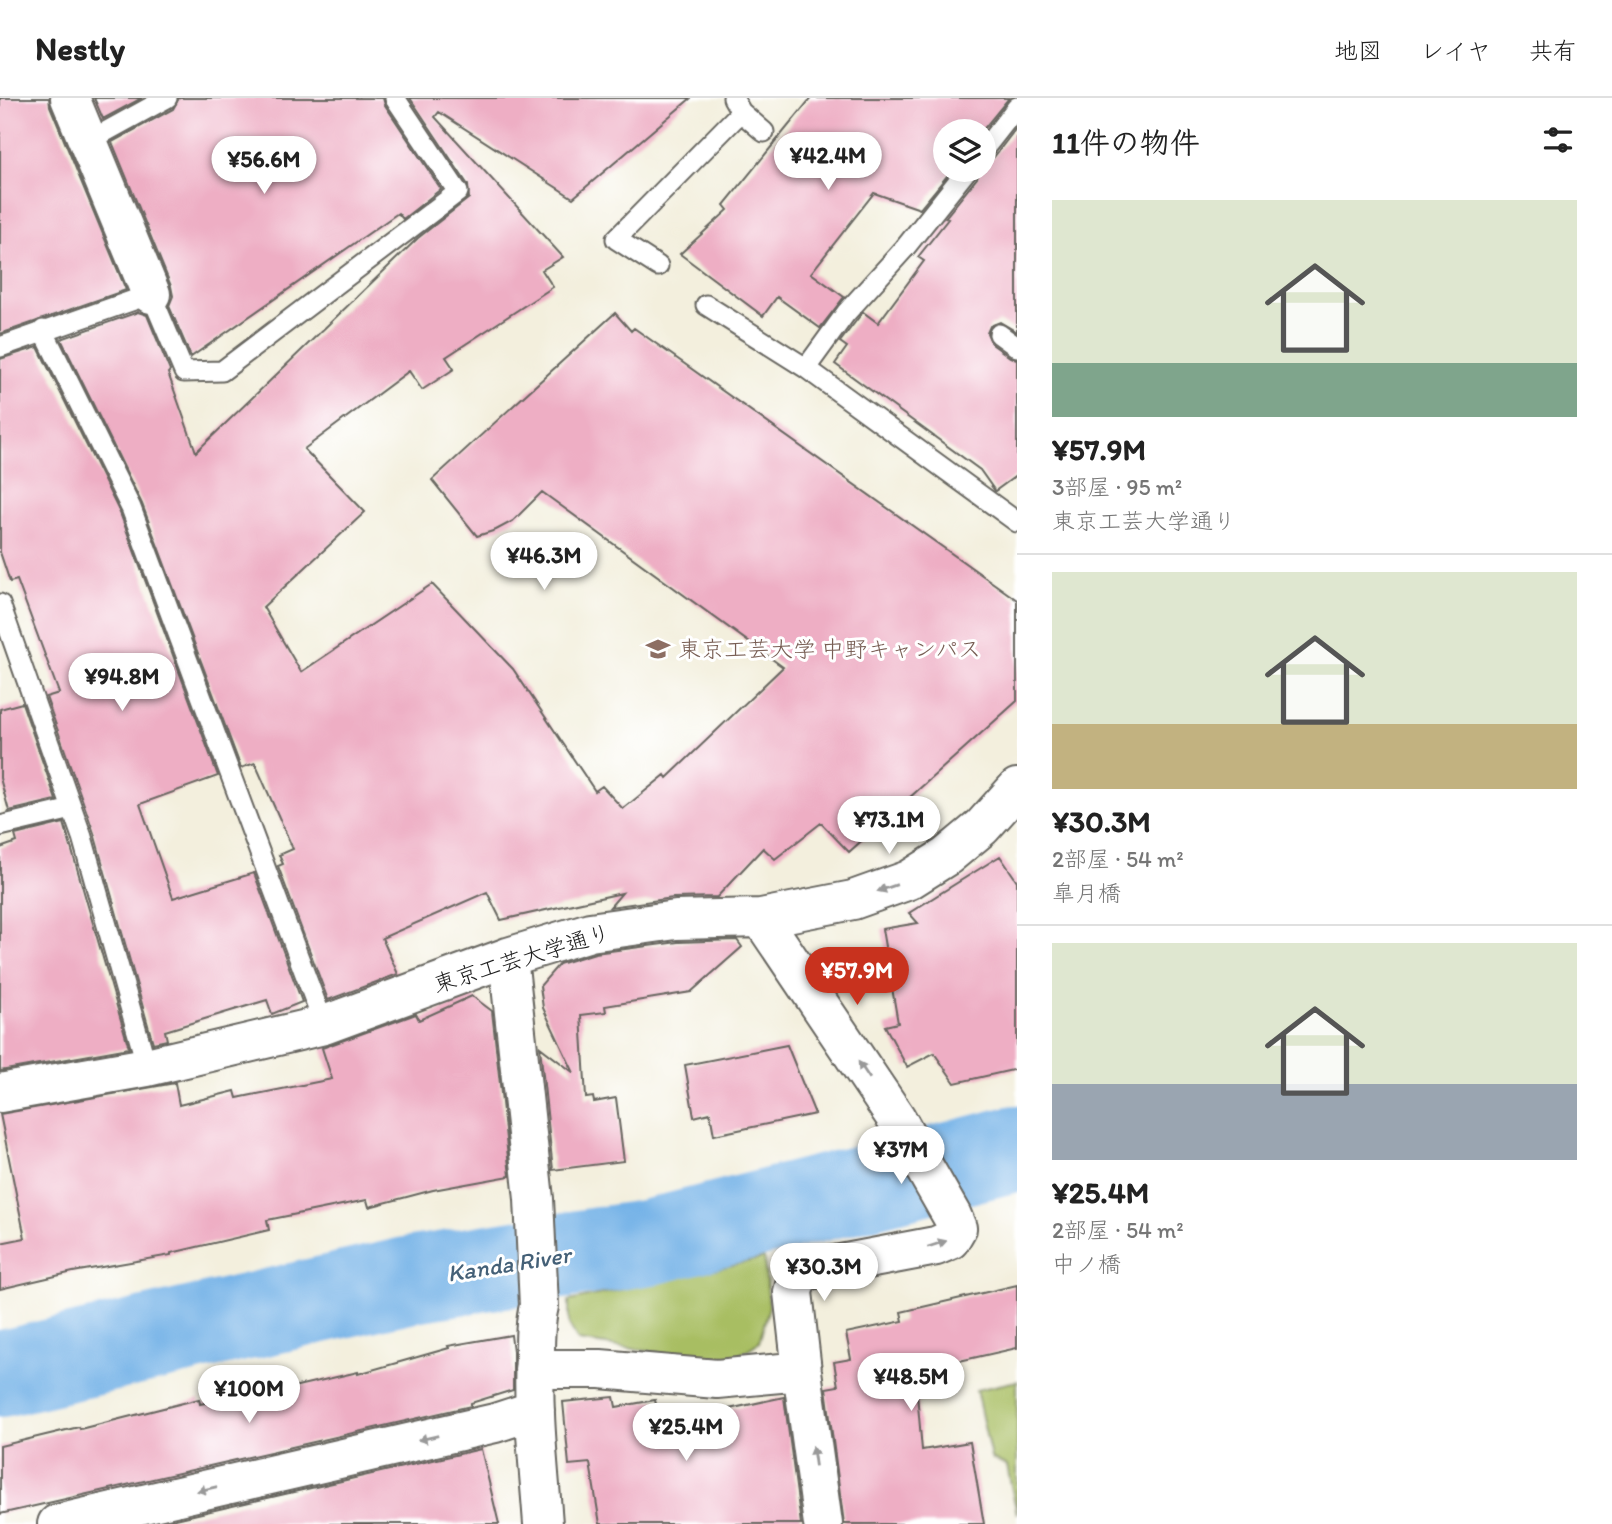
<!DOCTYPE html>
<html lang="ja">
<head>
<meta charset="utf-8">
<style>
	:root { --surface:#fff; --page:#f2f2f2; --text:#222; --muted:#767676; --line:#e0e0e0; --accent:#c8321e }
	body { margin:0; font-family:Itim,"Klee One",sans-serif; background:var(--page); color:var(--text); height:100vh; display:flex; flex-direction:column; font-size:26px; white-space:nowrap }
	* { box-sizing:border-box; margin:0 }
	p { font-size:23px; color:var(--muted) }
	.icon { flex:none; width:38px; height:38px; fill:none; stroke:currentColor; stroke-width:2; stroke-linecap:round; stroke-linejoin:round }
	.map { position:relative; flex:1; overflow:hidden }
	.drawer { display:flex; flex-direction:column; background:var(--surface); width:595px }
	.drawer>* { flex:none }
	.buttons { position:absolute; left:933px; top:21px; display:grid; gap:14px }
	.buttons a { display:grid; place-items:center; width:63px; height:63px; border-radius:50%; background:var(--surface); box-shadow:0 4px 18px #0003; font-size:35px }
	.price { position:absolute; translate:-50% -60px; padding:0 16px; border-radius:24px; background:#fff; color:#222; font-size:23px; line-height:46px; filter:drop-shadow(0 2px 4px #0008) }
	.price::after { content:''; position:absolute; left:50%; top:42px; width:21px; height:16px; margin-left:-10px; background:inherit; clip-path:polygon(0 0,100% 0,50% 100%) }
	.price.selected { background:var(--accent); color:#fff }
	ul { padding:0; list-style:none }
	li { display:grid; align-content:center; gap:14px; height:371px; padding:0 35px }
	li+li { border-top:2px solid var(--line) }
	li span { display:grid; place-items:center; height:217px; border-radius:0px; color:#555 }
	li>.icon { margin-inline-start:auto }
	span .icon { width:126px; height:126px; fill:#fffc; stroke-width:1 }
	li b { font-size:30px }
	h2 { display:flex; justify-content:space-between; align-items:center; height:84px; padding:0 35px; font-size:30px }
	header { display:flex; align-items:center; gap:42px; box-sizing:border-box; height:98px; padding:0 35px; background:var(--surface); border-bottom:2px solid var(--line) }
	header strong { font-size:33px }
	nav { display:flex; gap:38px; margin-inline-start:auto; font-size:24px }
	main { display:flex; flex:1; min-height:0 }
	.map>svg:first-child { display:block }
	.green { fill:#a8be62; stroke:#626d3f; stroke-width:2 }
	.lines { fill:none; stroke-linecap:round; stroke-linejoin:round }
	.river { stroke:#74b2e7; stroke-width:86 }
	.building { fill:#eeaec4 }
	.service-casing { stroke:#676660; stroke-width:23 }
	.minor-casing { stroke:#676660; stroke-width:42 }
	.service { stroke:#fff; stroke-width:19 }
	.minor { stroke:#fff; stroke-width:38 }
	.oneway { fill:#999 }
	.labels { text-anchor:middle; stroke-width:6; stroke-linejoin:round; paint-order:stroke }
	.education-label { font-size:23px; fill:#785e54; stroke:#fff; text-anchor:start }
	.street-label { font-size:23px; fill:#1c1c1c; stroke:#fff }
	.water-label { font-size:24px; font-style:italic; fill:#446077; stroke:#fff }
</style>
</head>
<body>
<header>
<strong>Nestly</strong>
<nav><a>地図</a><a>レイヤ</a><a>共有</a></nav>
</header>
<main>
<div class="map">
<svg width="1017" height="1426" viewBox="0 0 1017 1426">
	<rect width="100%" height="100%" fill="#fff"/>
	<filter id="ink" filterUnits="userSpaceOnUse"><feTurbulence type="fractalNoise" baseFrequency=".0143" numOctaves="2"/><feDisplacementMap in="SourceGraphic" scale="14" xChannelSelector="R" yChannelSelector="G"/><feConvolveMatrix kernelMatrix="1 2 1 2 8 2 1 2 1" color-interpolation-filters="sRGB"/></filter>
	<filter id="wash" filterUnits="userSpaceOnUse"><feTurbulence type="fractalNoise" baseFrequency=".00686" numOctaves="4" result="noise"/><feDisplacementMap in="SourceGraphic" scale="28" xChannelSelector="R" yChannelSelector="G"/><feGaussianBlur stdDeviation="1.57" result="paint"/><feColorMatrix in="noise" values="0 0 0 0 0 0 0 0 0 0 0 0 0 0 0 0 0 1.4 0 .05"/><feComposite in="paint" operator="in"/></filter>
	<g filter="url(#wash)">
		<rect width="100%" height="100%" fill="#f3efdd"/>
		<path class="green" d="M764 1160 769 1209 759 1244 735 1260 682 1258 578 1243 569 1227V1203Z
			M1017 1283V1416L1007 1368 991 1360 976 1292Z"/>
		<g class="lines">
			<path class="river" d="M0 1276 407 1182 650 1144 1017 1050"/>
		</g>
		<g id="blocks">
			<path class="building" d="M0 0H49L50 8 126 192 0 236Z
				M94 0H142L103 21Z
				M179 0H383L385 7 441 91 403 121 398 115 191 259 169 208 173 198 171 188 112 44 173 11Z
				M410 0H691L573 100 439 14 435 19 563 159 542 172 553 189 446 259 454 271 422 292 409 273 304 351 365 414 263 509 301 574 432 486 513 571 595 693 602 688 623 711 665 677 667 680 783 569 542 394 513 423 496 432 477 438 432 382 615 215 631 233 634 230 1017 502V603L849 754 821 725 775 761 763 750 717 799 673 800 610 809 622 795 501 822 487 794 382 840 398 876 328 902 278 768 283 766 279 757 293 751 255 665 241 670 142 406 61 241 138 214 147 217 170 273 168 275 196 354 418 140 469 100 468 87Z
				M811 0H1009L982 33H945V72H952L920 111 874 95 811 175 844 199 820 230 777 199 763 218 680 156 728 112 724 107Z
				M1017 29V234L1000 224 990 228 987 235 992 246 1010 259 1017 261V377L995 393 980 372 835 266 847 249 840 244 856 223 863 214 878 225 924 163 918 159 948 121 945 120 977 80 979 72H984V63L994 59Z
				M38 249 120 415 218 678 140 706 173 800 254 775 302 904 272 916 267 902 165 933 167 942 153 945 94 735 46 599 59 595 17 482 10 484 0 454V261Z
				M22 605 56 702 9 713 0 680V611Z
				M64 725 129 950 0 973V750L17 744 15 737Z
				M1000 758 1017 783V971L955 985 934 955 907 969 885 928 898 925 882 831 918 825 909 815Z
				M737 842 742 849 691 894 605 908 606 914 581 917 586 1000 593 999 594 1004 616 1000 624 1063 553 1072 540 949 574 975 543 910 540 888 559 866 595 855 678 844Z
				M472 898 492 913 510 1078 433 1092 369 1109 367 1102 267 1122 269 1132 171 1155V1157L73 1174 0 1191V1145L25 1140 0 1016 175 985 179 1007 235 993 237 1000 332 981 322 950 416 916 419 922Z
				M787 947 815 1016 714 1037 710 1015 694 1019 685 967Z
				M1017 1187V1250L915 1273 922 1352 970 1344 984 1426H844L826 1290 838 1288 834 1264 851 1261 846 1235 903 1223 901 1214Z
				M511 1237 513 1253V1292L471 1305V1308L0 1416V1348L79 1329 80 1331 199 1301 200 1306 280 1289V1292L358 1274V1276L449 1250 448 1248Z
				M614 1299 616 1309 655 1302 659 1320 704 1311 706 1316 784 1299 801 1426H600L590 1365 569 1367 563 1304Z
				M481 1351 499 1426H154Z"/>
		</g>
	</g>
	<g filter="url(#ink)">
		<use href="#blocks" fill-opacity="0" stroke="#676660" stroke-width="2"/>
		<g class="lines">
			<g class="service-casing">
				<path id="service" d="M733 0 741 14 764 34
					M87 44 167 0
					M984 51 1017 9
					M967 72 904 151 846 215 806 270 1017 424
					M658 168 616 141 741 14
					M706 207 806 270
					M43 232 131 410 324 927
					M999 236 1017 249
					M0 249 151 196 184 274 222 273 458 94 395 0
					M0 506 82 739 147 969
					M0 728 72 711"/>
			</g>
			<g class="minor-casing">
				<path id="minor" d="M70 0 151 196
					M761 820 896 1020 952 1118 957 1130 950 1142 936 1148 809 1172 797 1180 793 1194 802 1273 823 1426
					M508 859 534 1101 539 1208C535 1224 535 1240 535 1257 532 1313 539 1370 543 1426
					M0 995 147 969 324 927 508 859 590 834 676 822 761 820 853 802 909 782 947 758 982 729 1017 690
					M534 1271H600L717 1281 802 1273
					M57 1426 495 1325 535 1312"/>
			</g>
			<use href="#service" class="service"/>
			<use href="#minor" class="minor"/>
		</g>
		<defs><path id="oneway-solid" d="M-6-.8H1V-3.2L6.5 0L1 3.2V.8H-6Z" transform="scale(1.75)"/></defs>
		<g class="oneway">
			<use href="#oneway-solid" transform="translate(887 790) rotate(161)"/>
			<use href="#oneway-solid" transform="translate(864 972) rotate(-124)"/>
			<use href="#oneway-solid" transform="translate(937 1146) rotate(-18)"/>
			<use href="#oneway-solid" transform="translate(428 1340) rotate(167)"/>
			<use href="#oneway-solid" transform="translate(814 1358) rotate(-98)"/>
			<use href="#oneway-solid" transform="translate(207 1391) rotate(167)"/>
		</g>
	</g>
	<defs>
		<g id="university-bare" transform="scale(1.89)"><path d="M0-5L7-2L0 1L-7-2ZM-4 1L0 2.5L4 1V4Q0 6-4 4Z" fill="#8d6e63" stroke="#fff" stroke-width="2.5" paint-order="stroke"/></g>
	</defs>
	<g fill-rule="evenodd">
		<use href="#university-bare" x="658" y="551"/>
	</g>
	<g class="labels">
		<g class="education-label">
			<text x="678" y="559">東京工芸大学 中野キャンパス</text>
		</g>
		<g class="street-label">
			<text transform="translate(522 860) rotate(-17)" y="8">東京工芸大学通り</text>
		</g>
		<g class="water-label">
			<text transform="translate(509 1166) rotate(-9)" y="8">Kanda River</text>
		</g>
	</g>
</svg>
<div class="buttons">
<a><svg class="icon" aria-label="layers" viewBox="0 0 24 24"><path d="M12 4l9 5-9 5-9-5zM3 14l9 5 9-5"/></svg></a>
</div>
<b class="price" style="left:828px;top:94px">¥42.4M</b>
<b class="price" style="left:264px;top:98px">¥56.6M</b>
<b class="price" style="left:544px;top:494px">¥46.3M</b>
<b class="price" style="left:122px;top:615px">¥94.8M</b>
<b class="price" style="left:889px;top:758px">¥73.1M</b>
<b class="price selected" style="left:857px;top:909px">¥57.9M</b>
<b class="price" style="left:901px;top:1088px">¥37M</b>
<b class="price" style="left:824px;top:1205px">¥30.3M</b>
<b class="price" style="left:911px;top:1315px">¥48.5M</b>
<b class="price" style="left:249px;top:1327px">¥100M</b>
<b class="price" style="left:686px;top:1365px">¥25.4M</b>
</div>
<section class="drawer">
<h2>11件の物件<svg class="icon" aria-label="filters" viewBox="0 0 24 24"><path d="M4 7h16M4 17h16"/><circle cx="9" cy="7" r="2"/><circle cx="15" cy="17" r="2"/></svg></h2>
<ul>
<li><span style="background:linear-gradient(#dfe7d0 75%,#7fa58c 0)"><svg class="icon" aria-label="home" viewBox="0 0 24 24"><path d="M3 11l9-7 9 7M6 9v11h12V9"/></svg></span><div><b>¥57.9M</b><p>3部屋 · 95 m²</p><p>東京工芸大学通り</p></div></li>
<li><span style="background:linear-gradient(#dfe7d0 70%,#c2b280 0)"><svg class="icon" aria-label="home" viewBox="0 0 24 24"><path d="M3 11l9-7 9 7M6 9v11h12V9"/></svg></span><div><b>¥30.3M</b><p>2部屋 · 54 m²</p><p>皐月橋</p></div></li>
<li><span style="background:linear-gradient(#dfe7d0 65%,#9aa5b1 0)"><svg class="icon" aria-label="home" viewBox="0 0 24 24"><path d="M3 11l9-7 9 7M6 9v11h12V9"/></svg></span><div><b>¥25.4M</b><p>2部屋 · 54 m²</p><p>中ノ橋</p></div></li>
</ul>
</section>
</main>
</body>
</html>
